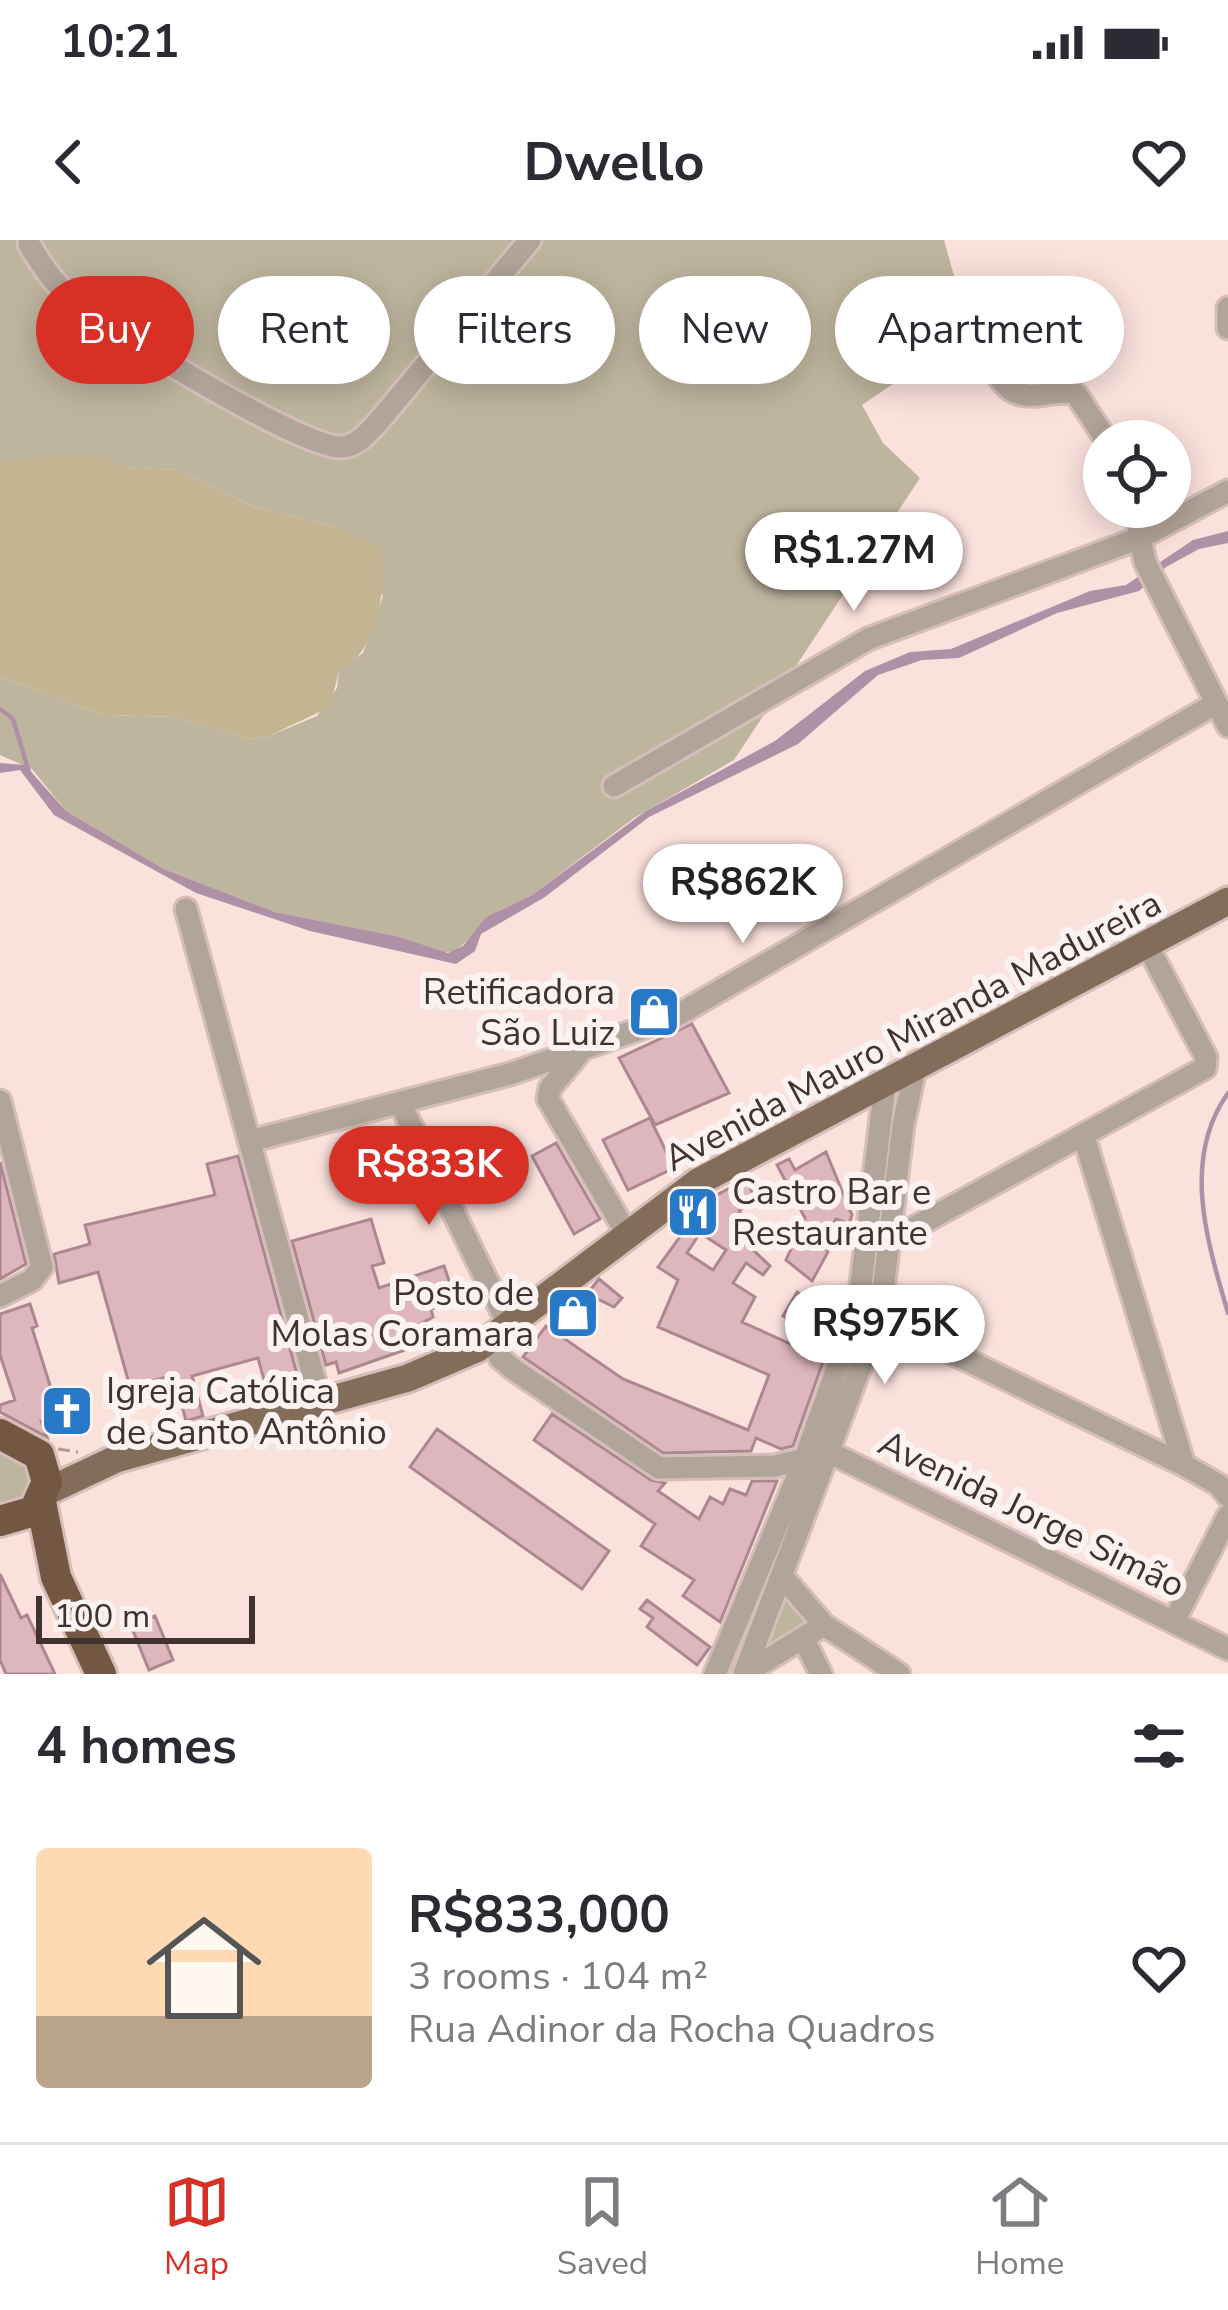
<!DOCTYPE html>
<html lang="en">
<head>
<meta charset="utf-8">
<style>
	:root { --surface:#fff; --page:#f2f2f3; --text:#2b2b33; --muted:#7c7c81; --line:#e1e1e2; --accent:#d93025 }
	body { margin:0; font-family:"Nunito Sans",sans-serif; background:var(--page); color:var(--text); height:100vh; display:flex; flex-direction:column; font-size:45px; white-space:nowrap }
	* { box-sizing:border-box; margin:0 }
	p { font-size:39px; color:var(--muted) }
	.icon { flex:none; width:66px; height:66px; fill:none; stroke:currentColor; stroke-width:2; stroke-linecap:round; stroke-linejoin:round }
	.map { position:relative; height:1434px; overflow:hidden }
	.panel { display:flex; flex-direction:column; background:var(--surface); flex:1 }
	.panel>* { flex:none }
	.banner { position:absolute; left:36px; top:36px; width:1158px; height:108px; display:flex; gap:24px }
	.fabs { position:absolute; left:1083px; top:180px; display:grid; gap:24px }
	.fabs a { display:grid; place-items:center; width:108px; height:108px; border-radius:50%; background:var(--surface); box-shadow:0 6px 30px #0003; font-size:60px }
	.scale { position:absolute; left:36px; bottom:30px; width:219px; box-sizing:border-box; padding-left:12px; border:6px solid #42322f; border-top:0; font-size:33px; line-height:42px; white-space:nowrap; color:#42322f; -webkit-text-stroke:9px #fbf3f1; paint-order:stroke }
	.price { position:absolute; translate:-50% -102px; padding:0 27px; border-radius:42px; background:#fff; color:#222; font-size:39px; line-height:78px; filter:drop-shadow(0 3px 6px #0008) }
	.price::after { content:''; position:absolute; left:50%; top:72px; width:36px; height:27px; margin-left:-18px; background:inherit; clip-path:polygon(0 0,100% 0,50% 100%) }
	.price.current { background:var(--accent); color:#fff }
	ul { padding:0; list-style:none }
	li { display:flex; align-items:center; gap:36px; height:300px; padding:0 36px }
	li span { display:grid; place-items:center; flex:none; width:336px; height:240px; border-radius:12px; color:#555 }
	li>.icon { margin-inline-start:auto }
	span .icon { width:144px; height:144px; fill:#fffc; stroke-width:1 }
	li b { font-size:51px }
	h2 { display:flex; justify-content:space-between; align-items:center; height:144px; padding:0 36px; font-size:51px }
	.chip { padding:0 42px; border-radius:54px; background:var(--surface); box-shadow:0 6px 30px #0003; font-size:42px; line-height:108px }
	.chip.current { background:var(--accent); color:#fff }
	.status { display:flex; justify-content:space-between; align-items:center; height:84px; padding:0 60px; background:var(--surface); direction:ltr }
	.status svg { height:33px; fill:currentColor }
	header { display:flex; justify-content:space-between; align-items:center; height:156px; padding:0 36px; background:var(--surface); font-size:54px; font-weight:700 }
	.dock { display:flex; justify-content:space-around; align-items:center; height:168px; border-top:3px solid var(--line); background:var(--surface); font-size:33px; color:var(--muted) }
	.dock a { display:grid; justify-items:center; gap:6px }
	.dock .current { color:var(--accent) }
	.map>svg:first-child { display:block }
	.green { fill:#beb59e }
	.forest { fill:#c3b592 }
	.water { fill:#b090a7 }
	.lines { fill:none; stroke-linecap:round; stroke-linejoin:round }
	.stream { stroke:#b090a7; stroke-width:4.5 }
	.building { fill:#deb6be; stroke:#ad878f; stroke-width:3; fill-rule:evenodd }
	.minor-casing { stroke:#d5beb9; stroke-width:27 }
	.major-casing { stroke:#d5beb9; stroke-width:33 }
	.highway-casing { stroke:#d5beb9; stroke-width:36 }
	.path { stroke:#b09b96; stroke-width:3; stroke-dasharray:12 6; stroke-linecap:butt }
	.minor { stroke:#b1a49a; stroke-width:21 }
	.major { stroke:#836c59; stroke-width:27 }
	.highway { stroke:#725842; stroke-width:30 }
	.labels { text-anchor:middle; stroke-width:12; stroke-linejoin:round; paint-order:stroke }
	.poi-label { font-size:36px; fill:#42322f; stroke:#fbf3f1; text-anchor:end }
	.street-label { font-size:36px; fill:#42322f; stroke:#fbf3f1 }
</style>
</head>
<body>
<div class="status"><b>10:21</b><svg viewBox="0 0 49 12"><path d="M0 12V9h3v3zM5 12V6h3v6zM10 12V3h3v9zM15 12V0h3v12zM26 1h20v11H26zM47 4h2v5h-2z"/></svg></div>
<header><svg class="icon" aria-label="back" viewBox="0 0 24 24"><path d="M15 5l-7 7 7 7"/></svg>Dwello<svg class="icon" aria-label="heart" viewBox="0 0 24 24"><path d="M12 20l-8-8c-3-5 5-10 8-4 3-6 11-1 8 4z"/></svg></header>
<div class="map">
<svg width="1228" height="1434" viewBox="0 0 1228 1434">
	<rect width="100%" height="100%" fill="#fae1dc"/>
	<path class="green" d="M0 0H944L959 54 955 102 862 165 883 203 920 238 734 520 634 578 532 655 498 671 456 711 438 713 396 696 275 672 164 629 66 571 32 529 0 515V437L105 475 177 477 248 499 269 496 317 476 337 448 339 431 363 413 383 356 340 288 254 267 177 230 122 227 106 216 0 221Z
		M0 1211 24 1226 30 1243 21 1262 0 1269Z
		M785 1354 813 1382 763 1412Z"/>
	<path class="forest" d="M50 216H106L123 227 177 230 254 267 340 288 379 306C390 342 376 416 339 431L330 467 269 496 248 499 177 477 105 475 0 437V221Z"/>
	<path class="water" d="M1228 291V303L1199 309 1166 327 1139 351 1057 373 959 418 922 420 878 435 798 504 649 577 545 657 481 694 475 711 456 724 310 691 196 653 54 575 20 530 0 533V523L25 525 66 571 164 629 275 672 396 696 448 713 463 706 486 677 532 655 646 571 775 501 865 431 910 412 951 409 1090 351 1126 345 1193 300Z"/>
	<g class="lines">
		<path class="stream" d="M0 469 13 479 29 532
			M1228 853C1181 919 1207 1001 1228 1073"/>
	</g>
	<path class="building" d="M692 784 729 853 655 885 619 818Z
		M650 878 674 928 628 950 603 900Z
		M556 903 600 979 574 994 532 916Z
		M826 912 852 975 849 984 836 979 824 1002 828 1012 812 1041 786 1020 805 978 777 925 789 919 795 930Z
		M238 916 301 1149 269 1158 258 1118 192 1136 203 1176 186 1181 174 1135 130 1147 98 1032 59 1043 54 1014 90 1004 85 985 215 955 207 924Z
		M0 922 26 1024 0 1039Z
		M748 938 754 961 739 971 755 998 746 1003 770 1026 763 1035 746 1023 733 1043 755 1057 742 1082 824 1119 793 1206 781 1209 756 1198 751 1211 663 1213 523 1117 546 1086 623 1139 748 1190 769 1135 658 1087 678 1040 658 1027 706 961ZM700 993 726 1010 713 1030 687 1013Z
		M371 979 384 1023 372 1026 379 1048 444 1026 456 1061 431 1069 433 1077 413 1088 419 1105 339 1133 336 1122 326 1125 292 1001Z
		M599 1039 622 1058 614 1067 587 1054Z
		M797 1052 837 1076 822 1100 783 1076Z
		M30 1064 37 1086 32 1088 54 1158 78 1150 83 1166 77 1168 81 1179 66 1184 62 1174 41 1181 47 1197 0 1172V1165L15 1160 0 1115V1074Z
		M552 1174 651 1240 665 1243 658 1251 699 1279 710 1257 723 1264 730 1249 746 1255 752 1241H777L720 1382 683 1356 694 1340 641 1306 655 1284 534 1200Z
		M437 1189 609 1311 582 1349 410 1227Z
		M0 1334 21 1378 27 1375 55 1434H6L0 1420Z
		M647 1360 710 1407 697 1425 647 1387 653 1378 640 1369Z
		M155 1376 173 1420 149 1430 131 1386Z"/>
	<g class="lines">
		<g class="minor-casing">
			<path id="minor" d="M29 4C40 23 52 41 68 56 102 86 304 210 342 207 358 206 368 192 379 181L530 0
				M975 53C982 81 986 144 1020 154 1039 159 1058 148 1076 154L1107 201
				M1228 68V88
				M1228 251 1140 298 1145 322 1228 486
				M614 546 868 399 1140 298 1136 267
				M186 669 321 1164
				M577 816 550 848 548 859 627 994
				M0 861 42 1027 32 1040 0 1056
				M400 863 510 1088
				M1084 897 1184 1225
				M250 901 510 834 674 777 1215 464
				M893 999 1205 828 1206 817 1147 705
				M867 1072 1184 1225 1219 1245 1228 1256
				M492 1100 500 1118 513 1129 659 1228 775 1226 831 1213 1228 1409
				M782 1336 824 1385
				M1175 1379 1228 1276
				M803 1398 821 1434
				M715 1434 804 1221 858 1069 885 845
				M744 1434 880 1075 903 885 915 829
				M744 1434 824 1385 899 1434"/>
		</g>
		<g class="major-casing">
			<path id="major" d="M46 1252 116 1219 408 1138 478 1108 698 942 1228 661"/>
		</g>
		<g class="highway-casing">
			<path id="highway" d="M0 1194 39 1215 47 1242 34 1271 0 1281
				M41 1262 56 1337 101 1434"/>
		</g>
		<path class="path" d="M58 1209 78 1212"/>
		<use href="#minor" class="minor"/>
		<use href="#major" class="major"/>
		<use href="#highway" class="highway"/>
	</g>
	<defs>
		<g id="shop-square" transform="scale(2.7)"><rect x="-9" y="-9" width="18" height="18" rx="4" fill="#2779c8" stroke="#fbf3f1"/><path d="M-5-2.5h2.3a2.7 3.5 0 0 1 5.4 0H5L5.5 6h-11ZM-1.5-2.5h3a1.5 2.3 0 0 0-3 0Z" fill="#fff"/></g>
		<g id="restaurant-square" transform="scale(2.7)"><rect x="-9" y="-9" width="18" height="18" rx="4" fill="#2779c8" stroke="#fbf3f1"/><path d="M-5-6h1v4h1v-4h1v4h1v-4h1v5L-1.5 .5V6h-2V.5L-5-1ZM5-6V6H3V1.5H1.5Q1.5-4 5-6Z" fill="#fff"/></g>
		<g id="church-square" transform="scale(2.7)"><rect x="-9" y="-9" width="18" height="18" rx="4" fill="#2779c8" stroke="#fbf3f1"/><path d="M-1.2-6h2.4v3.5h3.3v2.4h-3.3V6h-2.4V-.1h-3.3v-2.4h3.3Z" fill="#fff"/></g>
	</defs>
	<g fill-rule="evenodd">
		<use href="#shop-square" x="654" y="772"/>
		<use href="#restaurant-square" x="693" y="972"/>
		<use href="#shop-square" x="573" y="1073"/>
		<use href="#church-square" x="67" y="1171"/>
	</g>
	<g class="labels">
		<g class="poi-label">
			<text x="615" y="764">Retificadora<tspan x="615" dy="41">São Luiz</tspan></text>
			<text x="732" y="964" text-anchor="start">Castro Bar e<tspan x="732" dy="41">Restaurante</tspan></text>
			<text x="534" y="1065">Posto de<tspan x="534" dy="41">Molas Coramara</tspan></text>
			<text x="106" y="1163" text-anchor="start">Igreja Católica<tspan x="106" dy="41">de Santo Antônio</tspan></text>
		</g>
		<g class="street-label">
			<text transform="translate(912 790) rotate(-28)" y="13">Avenida Mauro Miranda Madureira</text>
			<text transform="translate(1032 1273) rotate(26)" y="13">Avenida Jorge Simão</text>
		</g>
	</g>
</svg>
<div class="fabs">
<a><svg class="icon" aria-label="locate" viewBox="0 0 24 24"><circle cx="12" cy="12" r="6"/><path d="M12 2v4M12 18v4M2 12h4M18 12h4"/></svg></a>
</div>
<div class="scale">100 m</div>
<b class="price" style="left:854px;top:374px">R$1.27M</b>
<b class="price" style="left:743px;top:706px">R$862K</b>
<b class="price current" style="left:429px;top:988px">R$833K</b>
<b class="price" style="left:885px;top:1147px">R$975K</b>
<div class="banner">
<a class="chip current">Buy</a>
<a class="chip">Rent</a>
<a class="chip">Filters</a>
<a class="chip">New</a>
<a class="chip">Apartment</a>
</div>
</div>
<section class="panel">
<h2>4 homes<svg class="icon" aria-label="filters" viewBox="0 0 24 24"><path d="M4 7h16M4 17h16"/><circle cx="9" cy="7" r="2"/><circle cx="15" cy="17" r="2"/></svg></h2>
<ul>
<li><span style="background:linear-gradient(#ffd9b3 70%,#b9a48a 0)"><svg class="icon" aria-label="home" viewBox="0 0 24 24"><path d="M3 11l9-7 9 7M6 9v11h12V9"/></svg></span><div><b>R$833,000</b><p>3 rooms · 104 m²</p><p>Rua Adinor da Rocha Quadros</p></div><svg class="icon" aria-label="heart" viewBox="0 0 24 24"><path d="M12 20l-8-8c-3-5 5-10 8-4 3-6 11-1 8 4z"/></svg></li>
</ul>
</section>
<nav class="dock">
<a class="current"><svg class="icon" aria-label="map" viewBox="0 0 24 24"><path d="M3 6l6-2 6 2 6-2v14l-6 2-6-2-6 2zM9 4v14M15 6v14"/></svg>Map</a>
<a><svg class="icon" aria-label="saved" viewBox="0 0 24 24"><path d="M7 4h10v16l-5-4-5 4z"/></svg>Saved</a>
<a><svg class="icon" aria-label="home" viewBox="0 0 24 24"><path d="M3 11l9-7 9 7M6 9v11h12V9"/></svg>Home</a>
</nav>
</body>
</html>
